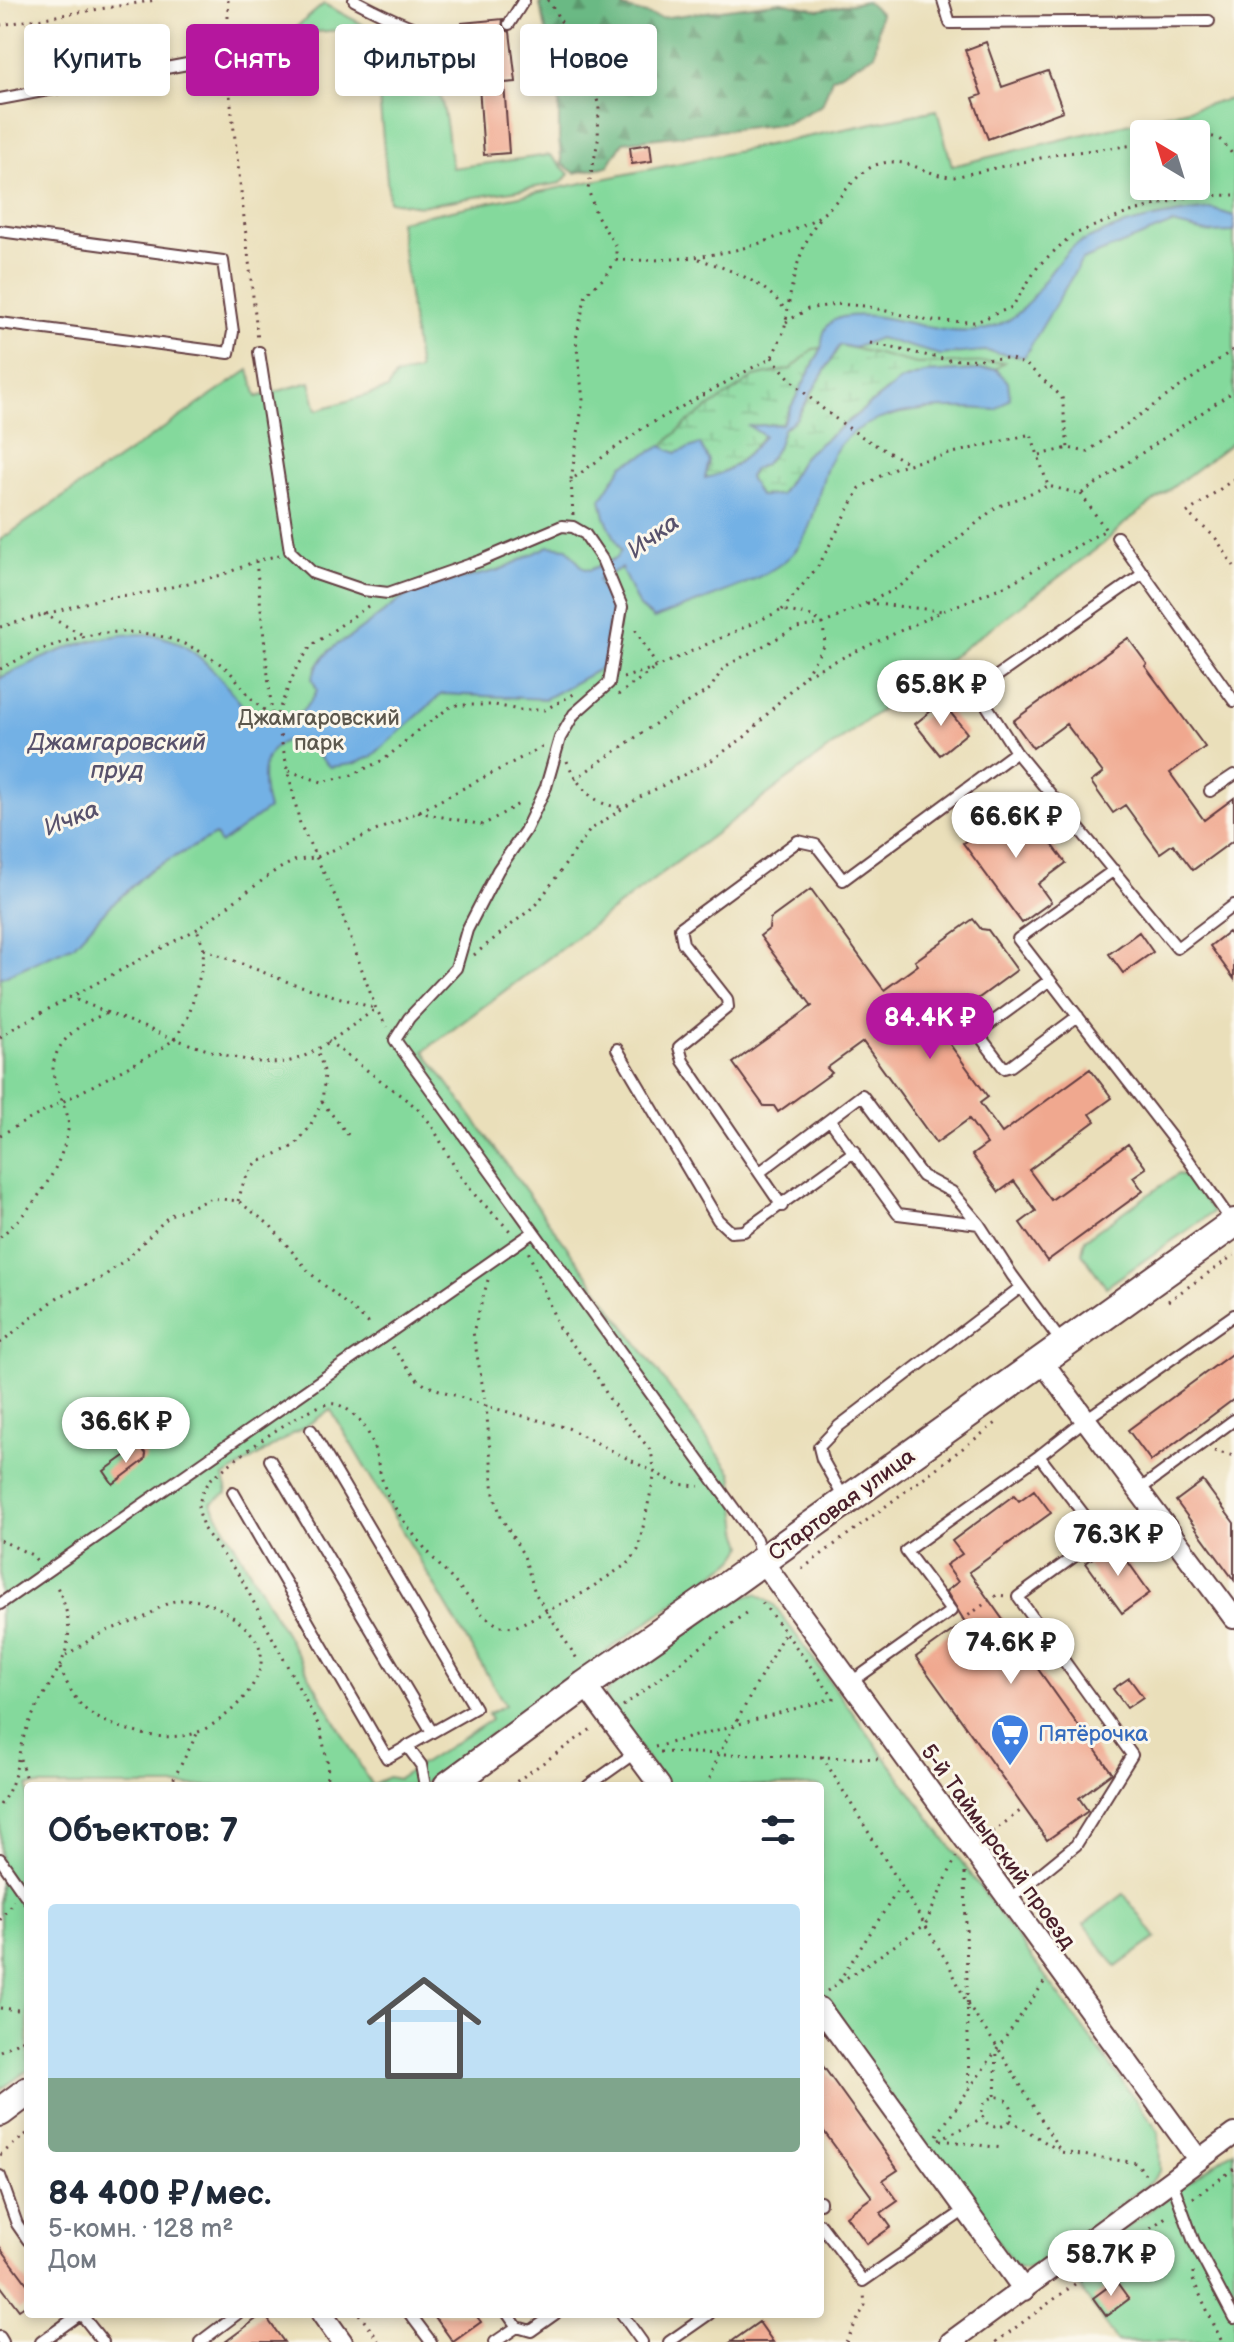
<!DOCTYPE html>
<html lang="ru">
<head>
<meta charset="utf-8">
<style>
	:root { --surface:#fff; --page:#f2f2f3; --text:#1f2937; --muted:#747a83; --accent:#b5179e }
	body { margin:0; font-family:"Balsamiq Sans",sans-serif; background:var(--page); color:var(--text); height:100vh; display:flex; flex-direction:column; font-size:30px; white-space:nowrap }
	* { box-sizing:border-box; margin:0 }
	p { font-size:26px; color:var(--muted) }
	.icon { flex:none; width:44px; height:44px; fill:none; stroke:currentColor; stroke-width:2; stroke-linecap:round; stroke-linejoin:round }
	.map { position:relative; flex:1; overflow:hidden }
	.drawer { position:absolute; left:24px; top:1782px; width:800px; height:536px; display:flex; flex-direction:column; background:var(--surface); border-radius:8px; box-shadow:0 4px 12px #0003 }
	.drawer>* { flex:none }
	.guide { position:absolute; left:24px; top:24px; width:800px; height:72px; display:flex; gap:16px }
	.needle { width:52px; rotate:322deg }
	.fabs { position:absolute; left:1130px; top:120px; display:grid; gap:16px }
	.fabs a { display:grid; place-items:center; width:80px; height:80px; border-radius:8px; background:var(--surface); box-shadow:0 4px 12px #0003; font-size:40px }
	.price { position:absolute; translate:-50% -68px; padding:0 18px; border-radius:28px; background:#fff; color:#222; font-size:26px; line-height:52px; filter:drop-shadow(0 2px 4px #0008) }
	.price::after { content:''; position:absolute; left:50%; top:48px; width:24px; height:18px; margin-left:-12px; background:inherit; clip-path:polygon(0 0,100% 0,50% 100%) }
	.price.current { background:var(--accent); color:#fff }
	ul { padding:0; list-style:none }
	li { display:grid; align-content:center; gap:16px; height:424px; padding:0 24px }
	li span { display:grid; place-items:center; height:248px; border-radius:8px; color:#555 }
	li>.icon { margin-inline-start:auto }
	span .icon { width:144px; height:144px; fill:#fffc; stroke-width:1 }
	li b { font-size:34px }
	h2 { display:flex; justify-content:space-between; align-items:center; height:96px; padding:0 24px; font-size:34px }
	.pill { padding:0 28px; border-radius:8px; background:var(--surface); box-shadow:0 4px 12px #0003; font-size:28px; line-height:72px }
	.pill.current { background:var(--accent); color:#fff }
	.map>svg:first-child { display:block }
	.green { fill:#84d99c; stroke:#677c64; stroke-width:2; fill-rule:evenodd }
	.forest { fill:url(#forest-firs); stroke:#5a6c58; stroke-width:2 }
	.wetland { fill:url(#wetland-marsh); stroke:#677c64; stroke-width:2 }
	.water { fill:#73b1e5; stroke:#5e6888; stroke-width:2 }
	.building { fill:#f0a88f }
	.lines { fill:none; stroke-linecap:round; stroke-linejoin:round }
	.lane-casing { stroke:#623c40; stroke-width:14 }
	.street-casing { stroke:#623c40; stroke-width:24 }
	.secondary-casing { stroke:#623c40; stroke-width:32 }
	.path { stroke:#623c40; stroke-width:3; stroke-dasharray:2 6; stroke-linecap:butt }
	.lane { stroke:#fff; stroke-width:10 }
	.street { stroke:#fff; stroke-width:20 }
	.secondary { stroke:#fff; stroke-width:28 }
	.labels { text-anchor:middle; stroke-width:6; stroke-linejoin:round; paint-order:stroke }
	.park-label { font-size:22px; fill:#5b574d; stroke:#fbf7ec }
	.street-label { font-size:22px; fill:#4a1f2b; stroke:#fbf7ec }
	.shop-label { font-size:22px; fill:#366cbe; stroke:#fbf7ec; text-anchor:start }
	.water-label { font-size:24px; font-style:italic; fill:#58526c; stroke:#fbf7ec }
</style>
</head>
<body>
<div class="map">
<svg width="1234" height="2342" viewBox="0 0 1234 2342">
	<defs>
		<pattern id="forest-firs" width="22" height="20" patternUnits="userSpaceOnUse" patternTransform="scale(2)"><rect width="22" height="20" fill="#6bb984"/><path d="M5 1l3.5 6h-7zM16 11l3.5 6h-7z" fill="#5a966c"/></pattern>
		<pattern id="wetland-marsh" width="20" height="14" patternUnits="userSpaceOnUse" patternTransform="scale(2)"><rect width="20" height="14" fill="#84d99c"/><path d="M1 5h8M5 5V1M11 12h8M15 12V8" fill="none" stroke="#74ba87"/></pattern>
	</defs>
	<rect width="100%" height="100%" fill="#fbf7ec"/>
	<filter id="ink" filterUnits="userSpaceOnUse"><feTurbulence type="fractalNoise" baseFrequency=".0125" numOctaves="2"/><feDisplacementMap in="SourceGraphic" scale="16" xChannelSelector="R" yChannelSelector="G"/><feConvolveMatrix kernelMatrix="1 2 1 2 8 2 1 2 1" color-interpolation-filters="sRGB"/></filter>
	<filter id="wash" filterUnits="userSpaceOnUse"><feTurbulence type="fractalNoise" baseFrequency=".006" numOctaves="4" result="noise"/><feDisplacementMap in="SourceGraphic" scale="32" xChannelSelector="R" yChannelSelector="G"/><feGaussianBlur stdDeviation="1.8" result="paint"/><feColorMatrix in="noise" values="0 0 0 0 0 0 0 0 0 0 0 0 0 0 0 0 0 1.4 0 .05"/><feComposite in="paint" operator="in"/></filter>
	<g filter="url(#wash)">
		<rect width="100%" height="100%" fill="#eadfba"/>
		<path class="green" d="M324 4C366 27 425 51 441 100 448 121 448 146 452 168L550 155 569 174 561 183 419 206 389 201 375 56 342 30 288 34Z
			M1234 98V441L1125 523 1103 544 424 1051 732 1473 739 1531 744 1546 735 1559 420 1786H28V2070L0 2090V540L249 370 257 397 310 382 317 410 388 389 395 376 419 371 399 221 937 110 952 166ZM1144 134H1196V186H1144ZM331 1410 505 1705 488 1714 491 1720 398 1779 388 1777 372 1786 211 1503 227 1493 224 1477Z
			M1178 1174 1189 1178 1213 1212 1106 1287 1082 1253 1085 1239Z
			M757 1594 774 1605 1159 2132 1160 2170 1152 2181 1038 2264 1025 2269 1016 2267 820 1999V1786H667L607 1703 605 1694 611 1687 724 1604 742 1596Z
			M1124 1894 1156 1938 1116 1967 1084 1924Z
			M1234 2150V2342H1117L1068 2269Z"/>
		<path class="forest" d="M542 0H618L624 8 661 18 781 2 819 10 866 1 880 13 875 54 832 78 822 105 787 123 623 142 608 166 575 173 562 164 559 139V84L540 5Z"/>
		<path class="wetland" d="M840 345 917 364 1004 362 996 369 925 373 900 381 804 456 780 495 759 496 749 477 754 469 765 464 777 448 783 429 796 419Z
			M822 348 782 424 751 426 764 436C748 455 730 473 705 479L675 454 662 446 688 422 754 377 791 369 813 349Z"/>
		<path class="water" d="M1212 209 1234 216V232L1210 233 1172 224 1082 260 1024 357 985 351 940 355 879 338 854 348 840 345 796 419 783 429 777 448 765 464 754 469 749 477 759 496 780 495 804 456 900 381 925 373 996 369 1008 382 1010 398 996 410C943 405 851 405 828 465 816 494 816 525 796 550 770 582 692 602 654 619L639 607 621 568 598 580 612 611 605 642 607 665 545 699 442 694 371 757 353 764 330 767C321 760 311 746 301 742 293 738 284 740 278 745 258 759 262 789 268 809L220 844 215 835 150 870 105 911 74 945 0 978V678C45 656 101 629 152 635 191 640 215 671 238 700 243 706 247 715 253 719 278 734 307 713 317 690L312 678C318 662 330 646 346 640L407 595 444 583 500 570 549 546 567 548 583 568 590 570 616 558 621 551 605 517 601 499 623 465 662 446 676 453 700 444 709 461 705 478C729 474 749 455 764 436L749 426 782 424 822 348C821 333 827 320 843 317 887 309 931 336 976 331 1031 325 1036 279 1073 247 1079 242 1087 240 1095 236 1133 220 1171 213 1212 209Z"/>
		<g id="blocks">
			<path class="building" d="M503 19 502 28 510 32 516 82 504 83 509 153 484 155 479 86 469 87 465 50 470 47 472 40 463 34 462 23Z
				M986 42 1002 87 1048 71 1063 111 988 139 973 98 982 95 965 50Z
				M650 144 652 161 632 164 630 147Z
				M1128 638 1147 664 1145 666 1205 747 1170 773 1204 820 1234 798V840L1193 870 1173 844 1160 853 1125 805 1113 813 1091 782 1103 773 1066 724 1033 748 1013 721Z
				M942 702 967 733 940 755 915 724Z
				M1020 801 1066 863 1038 884 1051 902 1022 923 963 843Z
				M811 889 884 990 918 965 915 961 973 919 981 929 988 930 1017 970 938 1028 988 1097 980 1103 1002 1133 1090 1069 1112 1098 1090 1114 1095 1121 1029 1170 1051 1200 1128 1144 1146 1168 1133 1177 1143 1191 1047 1261 1020 1223 1036 1211 1014 1181 999 1192 972 1155 987 1144 969 1119 936 1143 863 1042 827 1068 832 1073 778 1112 774 1106H764L733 1063 812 1006 760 936 769 929 770 919Z
				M1139 932 1153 952 1123 973 1109 954Z
				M1228 932 1234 940V979L1210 946Z
				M1234 1352V1399L1151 1461 1128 1430Z
				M136 1448 142 1449 146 1454 145 1460 113 1484 104 1471Z
				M1203 1481 1234 1523V1580L1176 1501Z
				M1034 1490 1051 1513 969 1572 1112 1773 1079 1798 1088 1811 1047 1840 916 1657 965 1622 946 1591 958 1582 946 1565 962 1554 952 1541 1014 1495 1019 1501Z
				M1114 1542 1150 1593 1122 1613 1086 1563Z
				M1129 1678 1143 1697 1127 1708 1113 1689Z
				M820 2062 898 2170 883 2180 898 2201 881 2213 891 2227 867 2244 846 2216 872 2197 820 2126Z
				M0 2247 28 2285V2304L19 2310 0 2285Z
				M1116 2281 1129 2299 1106 2316 1093 2298Z
				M264 2314 284 2342H225L263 2314Z
				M433 2314H475L481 2322 453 2342Z
				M759 2322 773 2342H731Z"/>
		</g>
	</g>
	<g filter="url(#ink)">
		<use href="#blocks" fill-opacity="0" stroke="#623c40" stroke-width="2"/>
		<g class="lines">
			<g class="lane-casing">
				<path id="lane" d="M354 0C390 19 424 35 464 42
					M943 0 950 23 1209 21
					M509 24 524 0
					M0 99 198 62
					M0 231 223 261 233 332 229 353 0 323
					M259 352 290 551 313 573 363 590 388 593 480 561 562 526 573 527 585 534 602 559 622 607 609 683 574 714 560 738 546 787 525 831 498 870 467 930 456 968 409 1018 395 1040 756 1539 762 1559
					M1117 537 1234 701
					M1016 752 977 690 1144 573
					M1210 791 1234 775
					M1114 870 1018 939 1188 1159 1232 1222
					M1050 980 983 1029 982 1039 1004 1068 1011 1066 1078 1016
					M617 1049 718 1220 731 1232 744 1231 855 1151
					M830 1120 898 1214 979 1224
					M760 1172 862 1095 922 1176 952 1192 979 1224 1012 1275 1062 1343
					M782 1206 683 1061 679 1047 728 1007 727 999 683 943 680 928 798 841 816 845 843 880 1016 752 1177 948 1234 905
					M270 1460 432 1732
					M1139 1490 1234 1420
					M233 1492 387 1758 475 1708 311 1430
					M845 1500 822 1459 819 1447 839 1426 1021 1287
					M0 1604 532 1233
					M850 1683 951 1611 906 1551 1039 1456
					M407 1746 421 1765 425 1786
					M588 1786 636 1752
					M0 1859 28 1899
					M1008 1900 1076 1845 1132 1755 1018 1597 1101 1537 1039 1456 1086 1419 1234 1315
					M0 2176 17 2224 28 2240
					M1171 2179 1194 2242 1234 2318
					M820 2201V2203
					M820 2224 863 2281 965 2210
					M81 2314 103 2342
					M410 2314 431 2342
					M508 2314 517 2327 531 2331 555 2314
					M622 2314 642 2342
					M0 2337 3 2342
					M41 2342 80 2314
					M200 2342 237 2314
					M495 2342 517 2327
					M669 2342 709 2314"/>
			</g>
			<g class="street-casing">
				<path id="street" d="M1041 1360 1234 1618
					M762 1561 1198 2159
					M585 1685 660 1786
					M820 2008 1024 2290
					M322 2314 342 2342
					M951 2342 1234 2134"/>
			</g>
			<g class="secondary-casing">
				<path id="secondary" d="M448 1786 585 1685 727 1586 1234 1223
					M0 2112 28 2091"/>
			</g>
			<path class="path" d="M228 0V78L258 340
				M548 0 586 63 599 106 598 141 588 189 596 214 616 247V260L605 277 586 294 576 339 583 400 571 480
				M0 25 156 0
				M1196 137C1218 134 1222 139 1234 157
				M699 259C732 271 765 281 786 311
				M616 260C685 262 757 254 818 217 841 203 855 168 883 163 908 157 929 177 954 177L1059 154 1144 144
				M786 322 808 309 836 304 865 306 929 321 976 322 1012 307 1039 265 1072 235 1130 212 1193 196 1234 195
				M870 343 948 360 1009 358 1028 366 1062 397 1068 448
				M772 357C806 402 857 437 907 462
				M1040 455 1068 448 1087 452 1234 349
				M1234 479 1187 513 1215 537 1234 566
				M1081 494 1106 530
				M573 515 571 480 643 428 772 357C777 346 784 333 786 321 792 280 797 254 819 218
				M867 603 943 611
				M368 606 311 646 296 669 276 717 300 824 337 900 376 1009 387 1027
				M782 610 819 565 860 488 896 467 1031 434 1048 486 1081 494 1234 391
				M44 614 83 635
				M0 627 103 598 146 593 222 575 256 561
				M0 669C73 631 145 612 219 663 236 674 245 694 260 707 265 711 271 714 276 717
				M805 675 825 645 823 624 898 588 995 508 1048 486
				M623 678 657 667
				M618 695 654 669
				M272 714 256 561 279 555
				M567 761C577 785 593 806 621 807
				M289 771 322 782 352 775 385 759 417 731 453 705H495L519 710H544L574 694
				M575 779 668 715 710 689 724 667 796 628 823 624 812 616 782 610 657 667 634 627
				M418 812 483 825 522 802
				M204 949 288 982 374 1008
				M474 955 537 904 590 830 640 797 709 762 746 736 805 675 943 611 1007 585 1104 531
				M69 997C122 1017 234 1070 286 1062 315 1057 351 1025 376 1009
				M0 1038 17 1026 197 929 275 871 296 860 315 858 418 812 542 747
				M328 1041 416 1107 431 1124 458 1173 474 1194 510 1231
				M322 1102 349 1136
				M0 1135 158 1051 176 1038 189 1015 202 968 204 949 197 929
				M238 1201 244 1181 256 1163 294 1146 309 1128 322 1102 325 1074 317 1049
				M0 1237C32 1209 60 1173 68 1130 71 1113 58 1095 54 1078 47 1046 81 1021 108 1013
				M488 1280 473 1332 486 1406 494 1494 501 1517 524 1556 535 1593 579 1662
				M1168 1301 1234 1255
				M0 1343 58 1297 103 1277 131 1255 170 1215 212 1198 238 1201 270 1225 310 1273 373 1327
				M392 1347 417 1379 425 1385 486 1406 568 1428 677 1484 699 1486
				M1214 1451 1234 1456
				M0 1540 32 1555 38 1562
				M802 1569 999 1421
				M962 1620 997 1595 1006 1596
				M60 1668C79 1712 89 1717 134 1732 152 1737 169 1738 188 1735 217 1730 266 1686 261 1654 259 1636 241 1623 227 1613 213 1603 192 1597 175 1601 164 1603 153 1613 143 1618 130 1624 116 1626 103 1633 90 1639 78 1648 66 1655
				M623 1706 747 1612
				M655 1747 834 1698 785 1632
				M660 1752 884 1759
				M822 1756 925 1925 950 1967 967 2004 998 2048 1061 2152 1137 2163 1145 2174
				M20 1759 28 1786
				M170 1786 198 1732
				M326 1786 328 1765 320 1728 241 1578 203 1528 198 1506 203 1491 211 1479C232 1462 310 1399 335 1404 346 1406 359 1418 364 1426 379 1448 377 1478 391 1501 415 1543 454 1579 484 1616L499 1626 515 1627 583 1593 630 1562 638 1550 655 1473 651 1451 610 1400 592 1368 559 1328 528 1251
				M510 1786 594 1727
				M707 1786 719 1754 785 1632 761 1601
				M0 1805C20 1776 14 1765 24 1736 44 1677 92 1653 55 1583
				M986 1837 1024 1808
				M965 1873 969 2090
				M0 1920 14 1900
				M839 1981 900 1887
				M827 1991 925 1925 956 1857
				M0 2008 28 2011
				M0 2051 28 2037
				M995 2096 997 2052
				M982 2112a15 15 0 1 1 30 0a15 15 0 1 1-30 0Z
				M1010 2120 1058 2150
				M937 2135 1045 1981
				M939 2139 983 2119
				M941 2140 1002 2148
				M0 2155 28 2133
				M1193 2198 1234 2169
				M1193 2272V2280L1222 2342
				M359 2314 380 2342
				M846 2342 865 2305 864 2294
				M996 2342 1170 2214"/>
			<use href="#lane" class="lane"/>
			<use href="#street" class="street"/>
			<use href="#secondary" class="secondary"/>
		</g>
	</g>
	<defs>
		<g id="supermarket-pin" transform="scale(2)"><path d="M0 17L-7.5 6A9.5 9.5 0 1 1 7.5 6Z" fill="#3f7fe0" stroke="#fbf7ec"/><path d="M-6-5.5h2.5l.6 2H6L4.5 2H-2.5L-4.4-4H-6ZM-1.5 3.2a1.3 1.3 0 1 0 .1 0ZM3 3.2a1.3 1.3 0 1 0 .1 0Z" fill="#fff"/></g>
	</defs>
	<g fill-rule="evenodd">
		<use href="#supermarket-pin" x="1010" y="1733"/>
	</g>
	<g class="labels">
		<g class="park-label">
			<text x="319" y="725">Джамгаровский<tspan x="319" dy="25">парк</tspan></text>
		</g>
		<g class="street-label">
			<text transform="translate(841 1504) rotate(-36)" y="8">Стартовая улица</text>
			<text transform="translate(999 1846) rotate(54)" y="8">5-й Таймырский проезд</text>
		</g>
		<g class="shop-label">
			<text x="1038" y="1741">Пятёрочка</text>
		</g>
		<g class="water-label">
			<text transform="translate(653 536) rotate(-36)" y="8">Ичка</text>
			<text x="117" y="750">Джамгаровский<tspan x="117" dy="28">пруд</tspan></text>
			<text transform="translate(71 818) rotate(-22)" y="8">Ичка</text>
		</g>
	</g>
</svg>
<div class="fabs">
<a><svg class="needle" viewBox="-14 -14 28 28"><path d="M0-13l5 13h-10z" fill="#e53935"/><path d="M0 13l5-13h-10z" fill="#747a83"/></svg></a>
</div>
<b class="price" style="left:941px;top:728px">65.8K ₽</b>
<b class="price" style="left:1016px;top:860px">66.6K ₽</b>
<b class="price current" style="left:930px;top:1061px">84.4K ₽</b>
<b class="price" style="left:126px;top:1465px">36.6K ₽</b>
<b class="price" style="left:1118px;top:1578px">76.3K ₽</b>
<b class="price" style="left:1011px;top:1686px">74.6K ₽</b>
<b class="price" style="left:1111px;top:2298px">58.7K ₽</b>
<div class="guide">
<a class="pill">Купить</a>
<a class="pill current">Снять</a>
<a class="pill">Фильтры</a>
<a class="pill">Новое</a>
</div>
<section class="drawer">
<h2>Объектов: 7<svg class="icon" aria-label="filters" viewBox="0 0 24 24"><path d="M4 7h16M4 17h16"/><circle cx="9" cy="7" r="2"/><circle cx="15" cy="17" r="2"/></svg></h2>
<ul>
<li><span style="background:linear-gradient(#bfe0f5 70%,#7fa58c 0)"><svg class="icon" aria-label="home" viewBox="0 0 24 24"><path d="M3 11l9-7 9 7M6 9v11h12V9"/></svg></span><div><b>84 400 ₽/мес.</b><p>5-комн. · 128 m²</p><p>Дом</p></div></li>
</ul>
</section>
</div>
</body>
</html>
